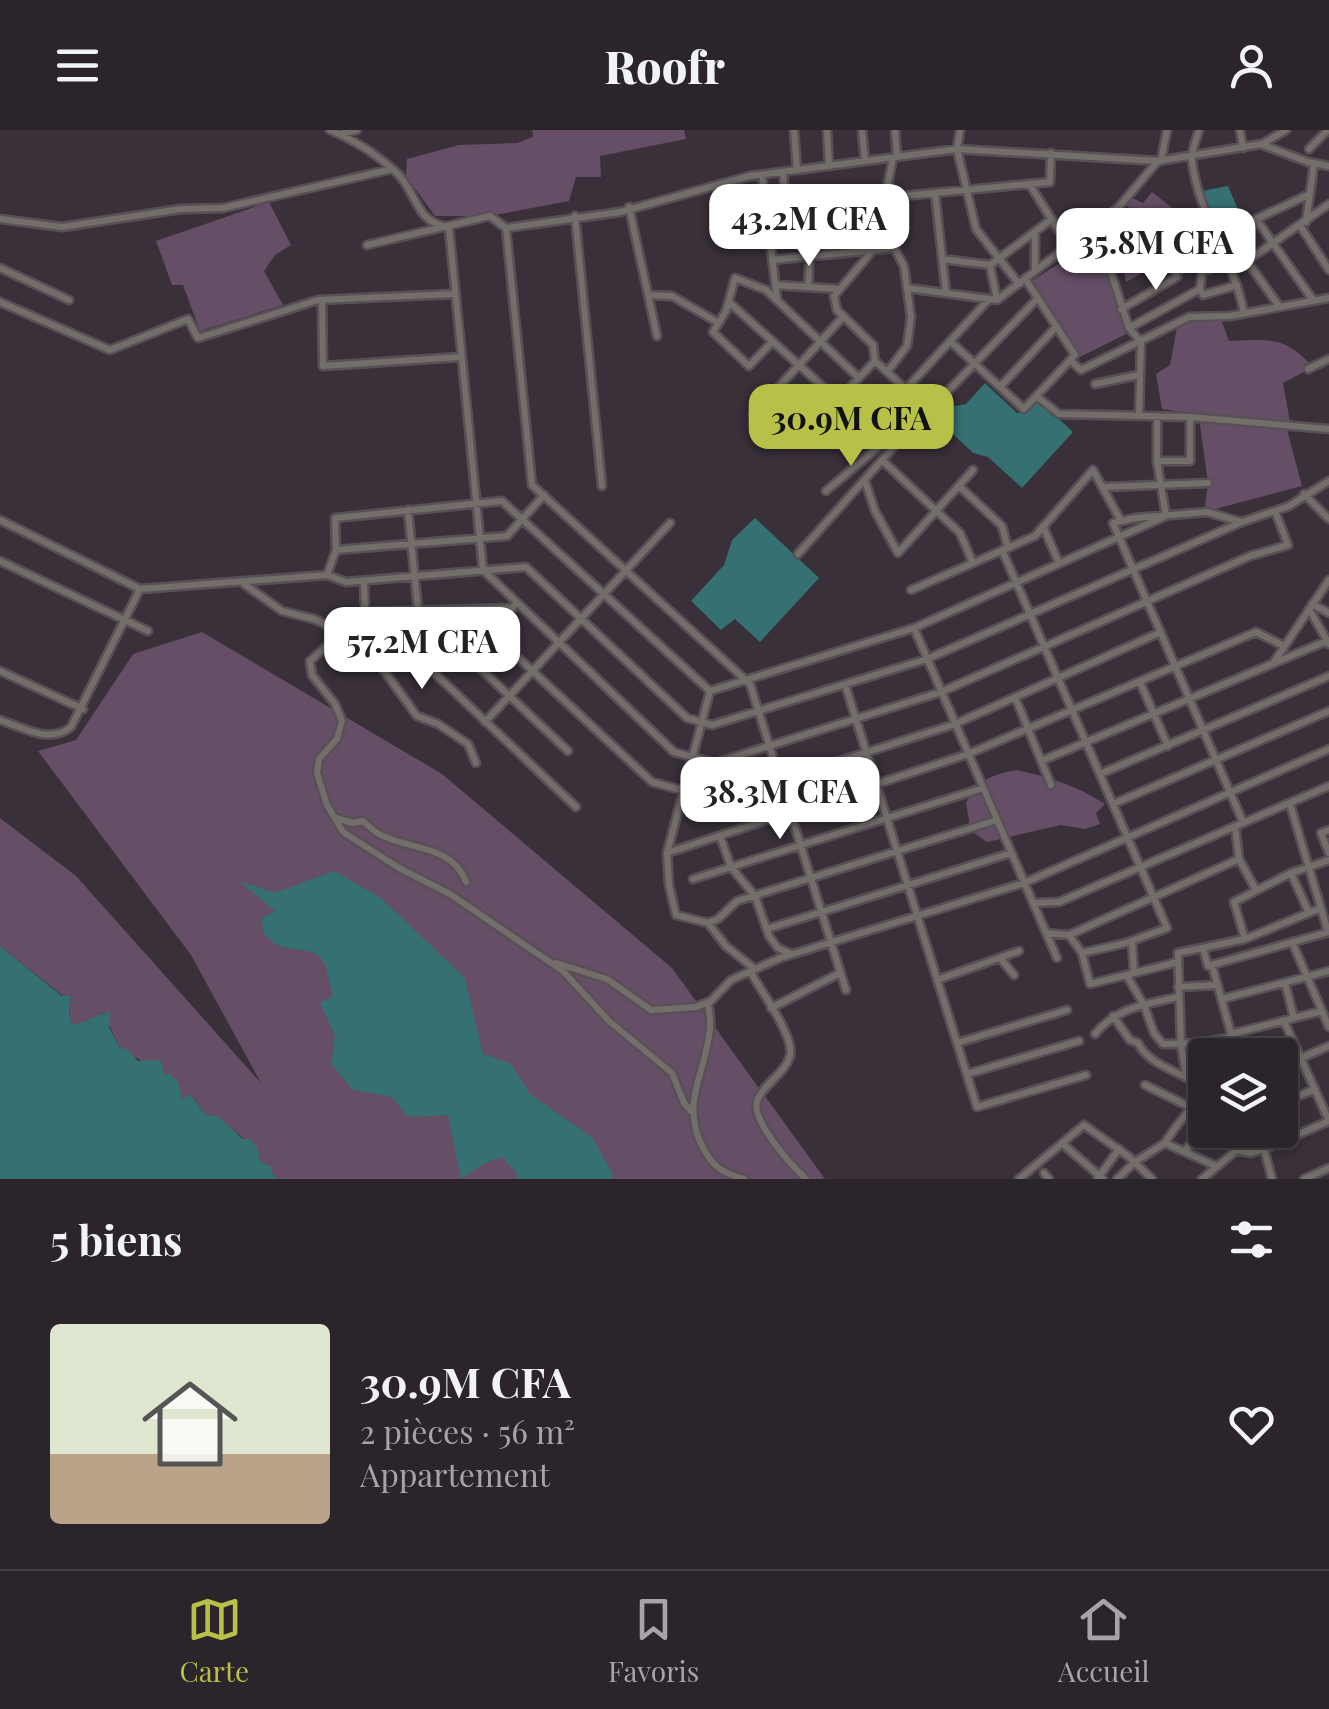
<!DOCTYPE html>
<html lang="fr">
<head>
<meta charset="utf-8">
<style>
	:root { --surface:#2b242b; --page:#332c33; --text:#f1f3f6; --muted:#a6a4a9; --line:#474147; --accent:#b7c147 }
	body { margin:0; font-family:"Playfair Display",serif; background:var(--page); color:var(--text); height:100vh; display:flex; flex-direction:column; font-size:38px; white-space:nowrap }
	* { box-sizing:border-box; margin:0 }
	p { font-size:32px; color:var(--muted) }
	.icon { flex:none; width:55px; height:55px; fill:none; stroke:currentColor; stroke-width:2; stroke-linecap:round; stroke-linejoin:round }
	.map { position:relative; height:1049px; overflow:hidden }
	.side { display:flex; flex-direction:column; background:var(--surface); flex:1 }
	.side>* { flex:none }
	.tools { position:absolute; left:1188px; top:908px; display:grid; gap:20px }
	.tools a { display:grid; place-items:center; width:110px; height:110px; border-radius:10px; background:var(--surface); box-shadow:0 5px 15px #0003,0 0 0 2px var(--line); font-size:50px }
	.price { position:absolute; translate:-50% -85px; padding:0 22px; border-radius:20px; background:#fff; color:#222; font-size:32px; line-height:65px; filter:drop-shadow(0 2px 5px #0008) }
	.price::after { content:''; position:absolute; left:50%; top:60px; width:30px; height:22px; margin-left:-15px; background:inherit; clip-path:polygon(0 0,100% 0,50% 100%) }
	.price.selected { background:var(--accent); color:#111 }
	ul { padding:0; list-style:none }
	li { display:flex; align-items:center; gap:30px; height:250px; padding:0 50px }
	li+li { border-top:2px solid var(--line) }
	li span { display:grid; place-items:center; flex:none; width:280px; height:200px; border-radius:10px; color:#555 }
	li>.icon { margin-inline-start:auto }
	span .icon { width:120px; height:120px; fill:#fffc; stroke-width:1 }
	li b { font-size:42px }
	h2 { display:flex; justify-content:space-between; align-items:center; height:120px; padding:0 50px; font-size:42px }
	header { display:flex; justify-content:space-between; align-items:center; height:130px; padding:0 50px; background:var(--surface); font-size:45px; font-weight:800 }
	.menu { display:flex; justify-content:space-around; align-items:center; height:140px; border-top:2px solid var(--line); background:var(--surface); font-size:28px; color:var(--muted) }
	.menu a { display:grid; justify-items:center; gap:5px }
	.menu .selected { color:var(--accent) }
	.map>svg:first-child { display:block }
	.green { fill:#654e66 }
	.water { fill:#357072 }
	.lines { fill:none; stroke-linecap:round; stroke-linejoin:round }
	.street-casing { stroke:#584f57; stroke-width:11 }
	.street { stroke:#746e6b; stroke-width:6 }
</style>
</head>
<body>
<header><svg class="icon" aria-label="menu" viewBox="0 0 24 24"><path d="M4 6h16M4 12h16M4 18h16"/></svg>Roofr<svg class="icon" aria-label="person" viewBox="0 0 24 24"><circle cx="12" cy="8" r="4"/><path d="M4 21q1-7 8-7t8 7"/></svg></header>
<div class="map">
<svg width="1329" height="1049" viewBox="0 0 1329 1049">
	<rect width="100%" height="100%" fill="#393039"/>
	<path class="green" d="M532 0H684L686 9 600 26 601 47H576L569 71 490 86H435L406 46 407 29 459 15 517 13 533 7Z
		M1152 62 1181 85 1174 97 1180 109 1170 119 1166 130 1126 152 1123 137 1105 127 1126 204 1078 228 1028 153 1089 115 1094 130 1115 119 1108 108 1099 106 1107 94 1125 86 1137 90V84L1123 73 1128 66 1143 73Z
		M269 72 291 115 275 125 264 141 283 175 200 201 183 155H172L156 111Z
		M1220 186 1229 211C1269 210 1284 205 1313 237L1283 253 1290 292 1286 296 1302 356 1204 382 1208 353 1199 288 1248 292 1162 279 1156 244 1170 235 1178 192Z
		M202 502 442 644 672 838 825 1049H278L260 1032 257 1018C238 1007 226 988 205 984L191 965 182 971 164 945 120 918 103 883 86 894H72L69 883 71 866H63L0 816V688L76 746 261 953 191 825 38 621 76 610 133 524Z
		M1017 640C1049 647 1078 656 1105 674L1096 683 1100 694 1085 699 1061 695 987 712 971 701 966 673C977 650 993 644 1017 640Z"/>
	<path class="water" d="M1228 56 1253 115 1230 124 1202 61Z
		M985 253 1017 283H1025L1039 271 1073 302 1022 358 988 327 973 323 937 289 948 277 966 274Z
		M755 388 819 448 760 512 735 489 721 500 691 471 724 435 732 410Z
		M334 741 381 768 465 848 483 924 510 933 530 964 593 1008 613 1045 612 1049H516L517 1044 502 1027 483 1034 461 1049 448 985 408 987 392 967 353 960 331 934 335 906 320 873 333 866C329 855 329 845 325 835 318 815 289 822 275 814 270 811 267 806 263 802L262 788 275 781 239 751 275 763Z
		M0 816 62 866H71L69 883 72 894C88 894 96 883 111 882L109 897 120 918 127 919 138 931 161 930 164 944H170L179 953 182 970 190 964 205 984 219 987 243 1009H249L257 1017 261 1032 272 1037V1043L278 1049H0Z"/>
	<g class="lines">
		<g class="street-casing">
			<path id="street" d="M330 0C354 10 378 25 398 44 415 61 416 90 443 96
				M794 0 797 40
				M827 0 829 36
				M862 0 865 31
				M895 0 897 27
				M960 0 957 19 976 99 1019 154
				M1199 0C1196 10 1191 21 1192 31 1198 84 1234 130 1244 183
				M1240 0 1243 18
				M341 4 357 0
				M1263 15 1308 32 1329 36
				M1309 19 1328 0
				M1161 31 1167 0
				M783 42 786 77
				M762 45 777 168
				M1030 55 1069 117
				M935 63 946 163
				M1310 64 1256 89 1313 170
				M629 77 657 206
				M766 79 1050 52 1051 23
				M575 86 602 356
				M0 89 62 97 181 79 223 78 392 39
				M1306 92 1314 34
				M1096 97 1129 198 1141 212 1139 286
				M1301 97 1329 140
				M449 98 483 440 674 622 715 633 941 562 1250 426 1288 415 1275 381
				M506 98 532 355 750 554 846 860
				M1035 102V140
				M367 115 490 86 506 98 620 82 750 46 957 19 1158 31 1262 14 1286 0
				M874 119 834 166 837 180 873 215 875 231 931 282
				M942 129 990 135 1052 89
				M772 130 895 118
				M1247 131 1279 176
				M990 135 997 170
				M0 138 69 170
				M1202 142 1239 128 1247 131 1329 74
				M775 155 839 159
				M808 157 810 125
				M907 158 997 170 1118 78 1157 32
				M648 165 672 166 717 192
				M322 170 323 236 460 227
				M0 172 110 220 188 189 198 208 318 170 453 164
				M730 173 892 319
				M1121 179 1177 147 1175 142 1197 133 1202 142 1200 159
				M1129 198 1200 159 1203 165 1237 155
				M950 211 1024 279 1075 225 1026 150
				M772 212 749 236 713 202 726 181 735 148 766 160 859 248
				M1070 230 1081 240 1189 187 1230 186 1329 168
				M1308 239 1329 229
				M887 242 907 216 911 187 904 136 884 99 881 88 893 28
				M1095 254 1138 245
				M1000 257 1056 197
				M906 259 989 169
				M1036 266 1059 284 1190 287 1329 299
				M837 271 875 231
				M753 285 843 187
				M883 331 960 403 973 433
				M1157 331H1190V287
				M865 351 875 381 898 423 973 340
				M959 356 1002 396 1008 418
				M1104 357 1208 353
				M826 361 883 313
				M1304 364 1329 389
				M408 380 418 480 568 621
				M0 390 140 459
				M1241 392 1207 382 1135 388 1113 393 1243 692
				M1043 396 1059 433
				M336 420 507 406 544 365
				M1002 420 1167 798 1126 813 1082 823
				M798 424 892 319 1038 168
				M0 431 148 501
				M327 445 336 420 335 388 502 371 710 561
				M364 451 365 482
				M244 454 282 481 314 489 342 502 382 538 417 586 438 594 468 614 476 633
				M911 460 1035 406 1093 340 1121 391
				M1312 474 1329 483
				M513 478 365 482 310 531 312 545 335 574 342 591 337 609 319 629 317 643 327 675 343 702 399 738 450 764 563 841 609 891 672 943 684 973 691 981
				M1309 479 1329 514
				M468 481 652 652 718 670 955 594 1161 502
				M370 482 576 677
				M914 498 1057 828
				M491 501 514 476
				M1274 532 1329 450
				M0 541 83 579
				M1140 552 1168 616
				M845 554 977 977 1086 945
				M710 561 914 498 1166 386 1157 331V286
				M710 561 667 723 669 755 676 785 708 793 726 816 755 839
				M1015 567 1051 655
				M0 590C24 598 49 614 71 597L140 459 327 445 346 452 526 437 687 588 712 595 927 529 1242 392 1289 376 1329 351
				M485 592 670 393
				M1041 631 1329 510
				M1100 644 1329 546
				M1113 674 1329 581
				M1290 674 1328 802
				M336 688 353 693 363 691C369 696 375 703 383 706 413 720 453 716 466 752
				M1235 696 1239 729 1256 760
				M1329 700 1321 703 1329 723
				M720 706 731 737 755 766 769 806 778 818 791 824
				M667 723 968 624 1256 502 1284 516
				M1291 743 1309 783
				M693 749 983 658
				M1035 773 1059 772 1329 656
				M708 793 718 789 737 771 997 690
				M767 799 1011 723
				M1046 803 1069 805 1239 729
				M1069 805 1082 823 1090 854 1178 832
				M1245 809 1234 772 1291 743 1329 730
				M1132 811 1134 843
				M1292 812 1329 897
				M1203 818 1208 836 1329 802
				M1001 829 1014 845
				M556 833 607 849 651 880 696 877 709 872
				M1212 835 1237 925
				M750 841C760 860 795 906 790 926 785 944 763 954 757 971 751 991 792 1036 806 1049
				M1127 846 1144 875 1154 903 1163 914 1202 913 1232 907
				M937 850 1019 821
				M1285 853 1294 888
				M1178 857 1218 855
				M1222 869 1329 841
				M771 878 840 843
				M1113 886 1130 910 1138 913C1150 937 1182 941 1202 958
				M1284 891 1329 991
				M1095 904C1117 877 1147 874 1178 867
				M1231 904 1322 881
				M957 913 1067 880
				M1280 937 1329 916
				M967 944 1079 911
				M1186 945 1181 915 1178 823 1245 809 1321 778
				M1280 945 1290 969
				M1145 955 1190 977
				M1280 974 1315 959
				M1221 1000 1239 1012
				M1259 1000 1272 1049
				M1165 1013C1177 992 1197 975 1205 955
				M1063 1014 1103 1049
				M1186 1020 1205 994
				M1237 1020 1251 1023 1264 1019 1329 991
				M1044 1043 1049 1049
				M1098 1048 1119 1019
				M744 1049C723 1043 713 1037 703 1018 679 971 707 943 710 897 711 890 709 882 708 874L731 850 780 828 1024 753 1329 619
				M1019 1049 1084 995 1128 1026 1152 1049
				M1117 1049 1135 1032 1165 1013 1216 1036
				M1202 1049 1237 1020 1245 1003 1252 1000
				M1304 1049 1329 1038"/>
		</g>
		<use href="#street" class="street"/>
	</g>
</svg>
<div class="tools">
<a><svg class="icon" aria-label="layers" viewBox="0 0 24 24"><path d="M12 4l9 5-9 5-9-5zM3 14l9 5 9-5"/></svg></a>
</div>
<b class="price" style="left:809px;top:139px">43.2M CFA</b>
<b class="price" style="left:1156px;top:163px">35.8M CFA</b>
<b class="price selected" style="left:851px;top:339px">30.9M CFA</b>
<b class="price" style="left:422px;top:562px">57.2M CFA</b>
<b class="price" style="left:780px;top:712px">38.3M CFA</b>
</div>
<section class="side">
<h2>5 biens<svg class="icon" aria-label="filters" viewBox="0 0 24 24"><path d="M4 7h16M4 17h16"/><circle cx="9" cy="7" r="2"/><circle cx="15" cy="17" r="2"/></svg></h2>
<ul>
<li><span style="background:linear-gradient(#dfe7d0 65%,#b9a48a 0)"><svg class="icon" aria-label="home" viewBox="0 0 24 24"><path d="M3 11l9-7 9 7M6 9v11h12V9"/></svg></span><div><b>30.9M CFA</b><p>2 pièces · 56 m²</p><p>Appartement</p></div><svg class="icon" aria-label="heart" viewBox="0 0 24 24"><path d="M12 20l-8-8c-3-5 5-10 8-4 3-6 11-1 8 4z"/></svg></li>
</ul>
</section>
<nav class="menu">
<a class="selected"><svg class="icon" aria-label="map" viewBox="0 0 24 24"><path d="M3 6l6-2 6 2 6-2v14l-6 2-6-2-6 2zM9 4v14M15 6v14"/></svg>Carte</a>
<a><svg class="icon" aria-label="saved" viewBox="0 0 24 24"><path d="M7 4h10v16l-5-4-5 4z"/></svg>Favoris</a>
<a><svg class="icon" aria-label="home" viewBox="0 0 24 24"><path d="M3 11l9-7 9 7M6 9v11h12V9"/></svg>Accueil</a>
</nav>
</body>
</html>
